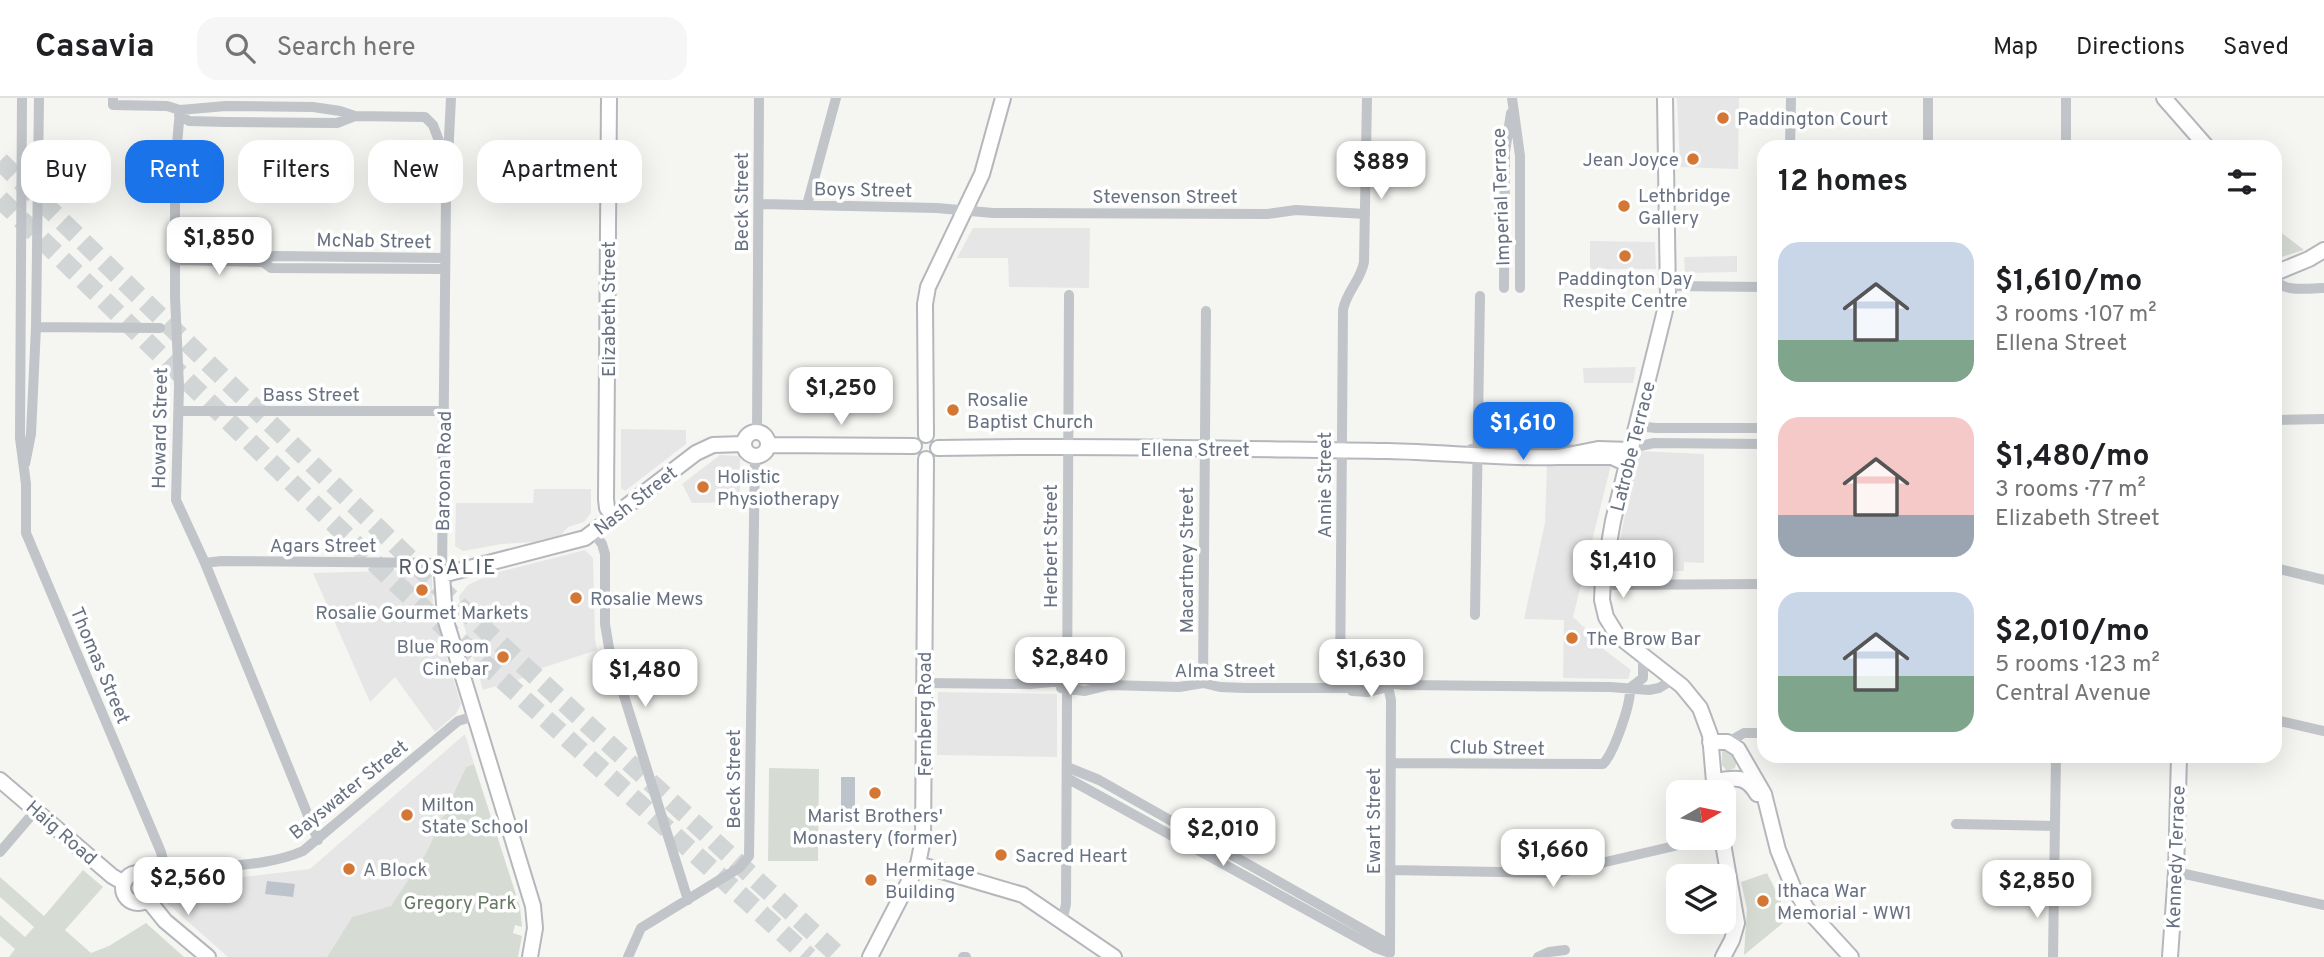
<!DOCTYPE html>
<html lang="en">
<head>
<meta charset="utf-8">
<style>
	:root { --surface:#fff; --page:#f6f6f6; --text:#202124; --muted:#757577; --line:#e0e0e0; --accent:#1a73e8 }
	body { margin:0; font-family:Overpass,sans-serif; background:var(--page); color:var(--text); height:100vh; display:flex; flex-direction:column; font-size:26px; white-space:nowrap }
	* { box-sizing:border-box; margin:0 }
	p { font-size:23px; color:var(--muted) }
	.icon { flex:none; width:38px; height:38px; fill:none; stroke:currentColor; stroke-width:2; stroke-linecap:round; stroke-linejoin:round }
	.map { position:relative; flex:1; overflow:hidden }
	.drawer { position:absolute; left:1757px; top:42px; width:525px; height:623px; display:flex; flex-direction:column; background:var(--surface); border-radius:21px; box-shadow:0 7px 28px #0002 }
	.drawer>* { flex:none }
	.top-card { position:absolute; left:21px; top:42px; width:665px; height:63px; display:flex; gap:14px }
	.needle { width:46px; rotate:81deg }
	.fabs { position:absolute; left:1666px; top:682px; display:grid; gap:14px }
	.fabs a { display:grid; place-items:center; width:70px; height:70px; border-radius:14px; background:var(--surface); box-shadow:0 7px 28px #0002; font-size:35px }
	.price { position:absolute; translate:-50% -60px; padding:0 16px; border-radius:14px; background:#fff; color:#222; font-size:23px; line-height:46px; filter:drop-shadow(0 2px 4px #0008) }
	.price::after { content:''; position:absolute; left:50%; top:42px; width:21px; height:16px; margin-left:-10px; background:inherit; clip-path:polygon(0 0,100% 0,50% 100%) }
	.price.on { background:var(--accent); color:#fff }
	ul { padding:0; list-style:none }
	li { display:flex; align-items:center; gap:21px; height:175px; padding:0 21px }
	li span { display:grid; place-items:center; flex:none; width:196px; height:140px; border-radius:21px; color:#555 }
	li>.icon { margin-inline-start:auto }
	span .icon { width:84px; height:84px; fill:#fffc; stroke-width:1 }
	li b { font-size:30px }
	h2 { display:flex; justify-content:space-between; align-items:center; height:84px; padding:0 21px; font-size:30px }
	.chip { padding:0 24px; border-radius:21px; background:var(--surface); box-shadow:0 7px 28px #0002; font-size:24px; line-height:63px }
	.chip.on { background:var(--accent); color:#fff }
	header { display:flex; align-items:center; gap:42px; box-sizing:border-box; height:98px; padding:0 35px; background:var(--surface); border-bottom:2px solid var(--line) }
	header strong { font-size:33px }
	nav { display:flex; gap:38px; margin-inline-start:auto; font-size:24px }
	.search { width:490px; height:63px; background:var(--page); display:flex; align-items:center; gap:18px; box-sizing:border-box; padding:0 24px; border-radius:21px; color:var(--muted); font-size:26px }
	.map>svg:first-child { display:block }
	.built { fill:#e6e6e6 }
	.green { fill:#d6dcd4 }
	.water { fill:#bcc3ca }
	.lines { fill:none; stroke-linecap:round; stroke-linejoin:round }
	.highway-tunnel { stroke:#d2d5d6; stroke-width:19; stroke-dasharray:19 10; stroke-linecap:butt }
	.secondary-casing { stroke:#b4b7bc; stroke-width:18 }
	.street { stroke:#c1c4c8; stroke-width:10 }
	.secondary { stroke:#fff; stroke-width:14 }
	.poi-dot { fill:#d47634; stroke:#fff; stroke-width:2.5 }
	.labels { text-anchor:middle; stroke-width:7; stroke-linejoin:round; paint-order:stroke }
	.poi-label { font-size:19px; fill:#677181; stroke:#fff; text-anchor:start }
	.street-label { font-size:19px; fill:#677181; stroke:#fff }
	.park-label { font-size:19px; fill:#667965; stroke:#fff }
	.neighbourhood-label { font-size:21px; letter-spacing:2px; fill:#545b67; stroke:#fff }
</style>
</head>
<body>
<header>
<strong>Casavia</strong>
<div class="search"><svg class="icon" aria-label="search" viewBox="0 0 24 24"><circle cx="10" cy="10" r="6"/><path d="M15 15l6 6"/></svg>Search here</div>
<nav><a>Map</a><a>Directions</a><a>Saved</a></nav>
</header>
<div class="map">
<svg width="2324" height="859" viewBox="0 0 2324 859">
	<rect width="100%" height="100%" fill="#f5f6f2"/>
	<path class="built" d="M1677 0H1739L1738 71 1680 69Z
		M973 130H1090L1089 190 1009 189 1008 160H957Z
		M1590 143 1655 144 1656 171H1590Z
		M1737 158V174L1685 175 1684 159Z
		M1636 269 1633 285H1584L1583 270Z
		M621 331 686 332V346L625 393 621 390Z
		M1638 353 1704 356V465L1684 464V473H1673V470H1629V461H1616Z
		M720 357 740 358V404L692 405 682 386Z
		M1547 367H1611L1573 519 1585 530V537L1631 572 1628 581 1563 580 1564 522 1524 521 1545 425Z
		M534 391H591V415L584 424 568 429 561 437 533 444 502 446 463 453 455 448 456 405H533Z
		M585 452 593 460 595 541 597 552 539 571 540 575 483 592 462 521 459 498 468 487 491 476Z
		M425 472 432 479 433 515 461 606 456 616 435 634 395 579 370 604 313 475Z
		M938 594 1057 596V659L937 657Z
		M465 636 474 666 466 669 426 755 391 809 352 819 327 859H228L168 806 175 787 310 771Z"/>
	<path class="green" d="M2275 130 2304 152 2275 161Z
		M1722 650 1731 651 1737 662 1735 670 1727 673 1722 667Z
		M474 666 520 809 522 829 515 827 513 835 522 838 518 859H327L352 819 391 808 426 755 466 669Z
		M769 670 819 671 818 763H768Z
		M83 772 103 789 65 832 91 855 109 848 146 825 184 859H9L15 851 0 838V817L25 839 34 829 0 799V779L44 818Z
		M1767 775 1789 820 1744 857 1747 811 1741 784Z"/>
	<path class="water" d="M841 679H855V714H841Z
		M267 783 295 786 293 799 265 796Z"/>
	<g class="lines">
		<path class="highway-tunnel" d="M0 63 443 493 840 859
			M0 101 391 481 809 859"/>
		<g class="secondary-casing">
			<path id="secondary" d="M609 0 606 401 607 410 614 420
				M1665 0 1668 200 1613 423 1603 480 1602 502 1606 519 1617 537 1682 588 1700 610 1710 637 1715 695
				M2164 0 2207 49
				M2275 175 2309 161 2324 152
				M744 346a12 12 0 1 1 24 0a12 12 0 1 1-24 0Z
				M926 337 925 206 928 189 982 76 1003 0
				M768 347 914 348
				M938 350C1088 347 1238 351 1388 353 1445 354 1501 361 1558 359
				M1627 366 1612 359H1558L1598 351 1631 352
				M1710 644H1727L1738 651 1764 696 1778 752 1793 789 1807 811 1851 859
				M0 682 112 778 124 785
				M1714 683C1733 680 1746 676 1757 696
				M1722 740 1737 825 1732 842 1723 859
				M918 766 1023 797 1114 859
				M123 790a15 15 0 1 1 30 0a15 15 0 1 1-30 0Z
				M148 802 165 823 208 859
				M530 859 535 830 533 808 445 520 442 477 585 440 696 355 713 347 744 346
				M870 859 918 766 923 741 926 361
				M2170 859 2176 774 2179 658"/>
		</g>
		<path class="street" d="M22 0 20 340 26 386V435L161 754 166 775
			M113 0V7L167 8 180 12 226 8 313 9 340 13 355 18 425 19 433 27 447 64
			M1512 0 1520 58V190
			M2066 0V49
			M180 12 175 69V199L179 288 176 402 205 465 318 742
			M179 17 189 23 226 24 337 25 355 18
			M1790 49 1791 0
			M1928 49V0
			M759 106 937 110 993 115 1267 116 1296 112 1365 116
			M807 107 836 0
			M175 162 263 164 269 159 275 158 445 160
			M263 164 271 170 445 171
			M2275 181C2283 195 2309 190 2324 190
			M1669 188 1764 189
			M1504 190 1505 54 1511 15
			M36 229 160 230
			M179 313H444
			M2275 322 2324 321
			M1637 328 1656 330H1764
			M757 334 759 0
			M1631 350 1654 345 1764 346
			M1471 351 1551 349 1574 352
			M25 366 31 336 36 229 39 0
			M594 435 602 446 605 456V526L609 550 688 802
			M205 465 221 463 442 465
			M2275 470 2324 482
			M442 477 446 100 451 0
			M1602 487 1764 486
			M1475 517 1480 198
			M1387 584 1391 602 1390 853
			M924 585 1030 586 1085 581 1109 587 1179 589 1203 585 1220 589 1245 590H1345L1376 584 1404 587 1610 589 1649 592 1659 590 1674 581
			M1203 585 1206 213
			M1061 590 1085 593 1109 587
			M1340 590 1343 212C1346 194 1361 182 1364 164L1367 0
			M1630 590 1643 580V557
			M1352 593 1368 594 1388 589
			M2275 622 2324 633
			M1728 644 1744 635H1764
			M1391 665 1603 666C1614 655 1631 606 1630 590
			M1067 669 1099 682 1389 846
			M1067 680 1376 850 1390 855
			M1956 726 2055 728
			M0 754 36 712
			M1390 772 1558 775 1709 740
			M2176 774 2324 807
			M150 781C164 773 182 773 198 771 232 767 271 767 303 753L458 623 475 618
			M1062 824 1066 806 1069 197
			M628 859 641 830 739 770 749 758 755 357
			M963 859H966
			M1538 859 1549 854 1565 852
			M2053 859 2056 658"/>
		<use href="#secondary" class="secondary"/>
	</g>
	<g class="poi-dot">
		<circle cx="1723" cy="20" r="7"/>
		<circle cx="1693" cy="61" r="7"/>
		<circle cx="1624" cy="108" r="7"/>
		<circle cx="1625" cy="158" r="7"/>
		<circle cx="953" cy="312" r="7"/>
		<circle cx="703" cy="389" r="7"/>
		<circle cx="422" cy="492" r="7"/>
		<circle cx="576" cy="500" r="7"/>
		<circle cx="1572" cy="540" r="7"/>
		<circle cx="503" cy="559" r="7"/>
		<circle cx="875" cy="695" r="7"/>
		<circle cx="407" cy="717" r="7"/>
		<circle cx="1001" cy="757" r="7"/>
		<circle cx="349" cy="771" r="7"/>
		<circle cx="871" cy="782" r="7"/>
		<circle cx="1763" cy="803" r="7"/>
	</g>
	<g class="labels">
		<g class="poi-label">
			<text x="1737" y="27">Paddington Court</text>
			<text x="1679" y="68" text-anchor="end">Jean Joyce</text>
			<text x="1638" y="104">Lethbridge<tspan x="1638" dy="22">Gallery</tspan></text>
			<text x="1625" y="187" text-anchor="middle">Paddington Day<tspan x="1625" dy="22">Respite Centre</tspan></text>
			<text x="967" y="308">Rosalie<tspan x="967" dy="22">Baptist Church</tspan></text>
			<text x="717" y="385">Holistic<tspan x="717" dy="22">Physiotherapy</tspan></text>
			<text x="590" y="507">Rosalie Mews</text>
			<text x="422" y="521" text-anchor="middle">Rosalie Gourmet Markets</text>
			<text x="1586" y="547">The Brow Bar</text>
			<text x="489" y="555" text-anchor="end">Blue Room<tspan x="489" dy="22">Cinebar</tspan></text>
			<text x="421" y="713">Milton<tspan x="421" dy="22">State School</tspan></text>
			<text x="875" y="724" text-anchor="middle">Marist Brothers'<tspan x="875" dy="22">Monastery (former)</tspan></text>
			<text x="1015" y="764">Sacred Heart</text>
			<text x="363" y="778">A Block</text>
			<text x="885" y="778">Hermitage<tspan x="885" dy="22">Building</tspan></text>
			<text x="1777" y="799">Ithaca War<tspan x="1777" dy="22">Memorial - WW1</tspan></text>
		</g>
		<g class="street-label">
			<text transform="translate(863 91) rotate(1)" y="7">Boys Street</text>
			<text x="1165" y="105">Stevenson Street</text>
			<text transform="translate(1500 99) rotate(-92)" y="7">Imperial Terrace</text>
			<text transform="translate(741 104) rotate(-90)" y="7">Beck Street</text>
			<text transform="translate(374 142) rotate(1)" y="7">McNab Street</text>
			<text transform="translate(608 211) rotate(-90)" y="7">Elizabeth Street</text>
			<text x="311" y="303">Bass Street</text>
			<text transform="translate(159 330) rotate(-89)" y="7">Howard Street</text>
			<text transform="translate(1632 348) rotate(-76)" y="7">Latrobe Terrace</text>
			<text x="1195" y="358">Ellena Street</text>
			<text transform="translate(443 373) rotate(-89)" y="7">Baroona Road</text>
			<text transform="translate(1324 387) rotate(-90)" y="7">Annie Street</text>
			<text transform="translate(635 402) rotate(-38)" y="7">Nash Street</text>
			<text x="323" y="454">Agars Street</text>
			<text transform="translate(1050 448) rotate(-90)" y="7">Herbert Street</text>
			<text transform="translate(1186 462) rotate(-90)" y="7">Macartney Street</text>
			<text transform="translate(101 567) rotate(67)" y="7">Thomas Street</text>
			<text x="1225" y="579">Alma Street</text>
			<text transform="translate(924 616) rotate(-90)" y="7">Fernberg Road</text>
			<text transform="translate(1497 649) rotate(1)" y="7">Club Street</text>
			<text transform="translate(733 681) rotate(-90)" y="7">Beck Street</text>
			<text transform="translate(348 691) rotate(-39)" y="7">Bayswater Street</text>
			<text transform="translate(1373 723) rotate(-90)" y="7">Ewart Street</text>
			<text transform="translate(62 734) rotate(41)" y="7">Haig Road</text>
			<text transform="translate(2175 759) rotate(-88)" y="7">Kennedy Terrace</text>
		</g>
		<g class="park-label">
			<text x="460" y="811">Gregory Park</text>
		</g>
		<g class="neighbourhood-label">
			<text x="448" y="476">ROSALIE</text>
		</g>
	</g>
</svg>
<div class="fabs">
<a><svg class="needle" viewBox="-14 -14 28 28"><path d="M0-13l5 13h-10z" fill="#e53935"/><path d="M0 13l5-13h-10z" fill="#757577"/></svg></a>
<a><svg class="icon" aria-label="layers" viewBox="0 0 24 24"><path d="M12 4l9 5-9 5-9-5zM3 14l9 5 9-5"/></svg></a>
</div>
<b class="price" style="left:1381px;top:103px">$889</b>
<b class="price" style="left:219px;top:179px">$1,850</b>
<b class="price" style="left:841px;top:329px">$1,250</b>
<b class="price on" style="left:1523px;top:364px">$1,610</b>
<b class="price" style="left:1623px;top:502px">$1,410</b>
<b class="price" style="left:1070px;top:599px">$2,840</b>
<b class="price" style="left:1371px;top:601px">$1,630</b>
<b class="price" style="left:645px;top:611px">$1,480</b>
<b class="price" style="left:1223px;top:770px">$2,010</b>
<b class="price" style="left:1553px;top:791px">$1,660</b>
<b class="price" style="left:188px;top:819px">$2,560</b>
<b class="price" style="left:2037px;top:822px">$2,850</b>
<div class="top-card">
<a class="chip">Buy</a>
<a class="chip on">Rent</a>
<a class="chip">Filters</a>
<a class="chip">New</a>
<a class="chip">Apartment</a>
</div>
<section class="drawer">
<h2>12 homes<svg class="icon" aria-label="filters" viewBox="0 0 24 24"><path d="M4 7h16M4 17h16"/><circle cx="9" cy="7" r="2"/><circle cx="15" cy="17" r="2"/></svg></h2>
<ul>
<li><span style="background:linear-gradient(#c9d6e8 70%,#7fa58c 0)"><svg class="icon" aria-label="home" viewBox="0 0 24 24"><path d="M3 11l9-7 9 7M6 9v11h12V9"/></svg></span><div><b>$1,610/mo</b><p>3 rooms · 107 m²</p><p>Ellena Street</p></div></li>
<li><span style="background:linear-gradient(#f6c9c9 70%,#9aa5b1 0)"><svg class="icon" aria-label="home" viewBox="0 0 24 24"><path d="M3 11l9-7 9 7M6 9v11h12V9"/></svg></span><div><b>$1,480/mo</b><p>3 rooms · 77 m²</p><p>Elizabeth Street</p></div></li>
<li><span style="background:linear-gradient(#c9d6e8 60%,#7fa58c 0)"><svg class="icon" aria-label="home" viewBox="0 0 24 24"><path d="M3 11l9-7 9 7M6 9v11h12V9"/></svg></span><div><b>$2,010/mo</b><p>5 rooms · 123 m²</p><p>Central Avenue</p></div></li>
</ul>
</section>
</div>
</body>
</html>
